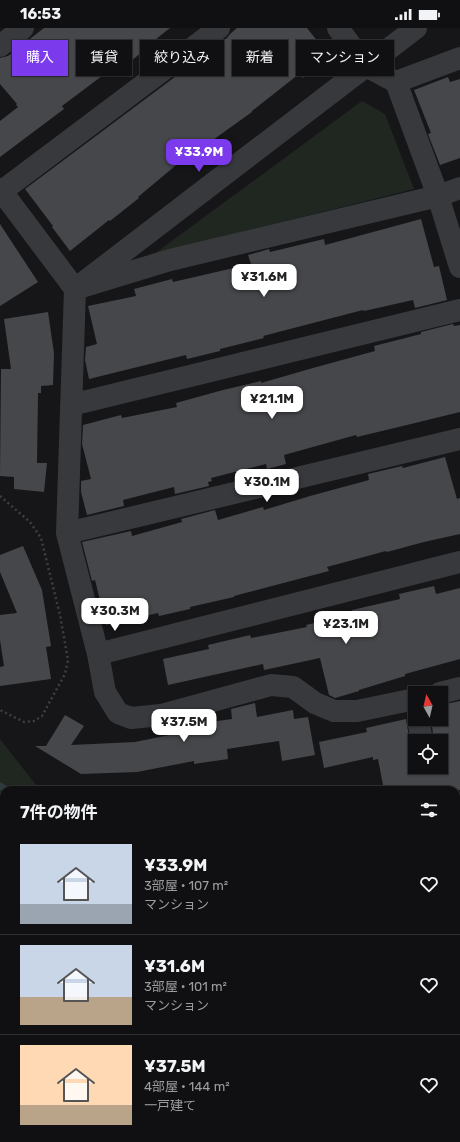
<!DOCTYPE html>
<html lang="ja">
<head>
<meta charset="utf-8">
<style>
	:root { --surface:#101012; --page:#1e1e20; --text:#f1f3f6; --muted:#9c9d9f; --line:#303032; --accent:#7c3aed }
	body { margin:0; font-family:Rubik,"Noto Sans JP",sans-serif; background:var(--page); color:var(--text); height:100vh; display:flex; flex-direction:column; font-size:15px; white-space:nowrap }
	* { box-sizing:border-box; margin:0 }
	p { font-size:13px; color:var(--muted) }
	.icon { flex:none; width:22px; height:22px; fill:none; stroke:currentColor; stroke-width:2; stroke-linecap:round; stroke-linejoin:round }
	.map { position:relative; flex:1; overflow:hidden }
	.side { position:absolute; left:0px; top:758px; width:460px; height:356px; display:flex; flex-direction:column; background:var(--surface); border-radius:12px 12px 0 0; box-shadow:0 1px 3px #0004,0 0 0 1px var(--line) }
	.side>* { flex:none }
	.banner { position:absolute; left:12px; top:12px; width:436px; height:36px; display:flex; gap:8px }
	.needle { width:26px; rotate:352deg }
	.controls { position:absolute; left:408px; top:658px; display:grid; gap:8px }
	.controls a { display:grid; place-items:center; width:40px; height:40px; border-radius:0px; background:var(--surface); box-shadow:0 1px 3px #0004,0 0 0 1px var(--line); font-size:20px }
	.price { position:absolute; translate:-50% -34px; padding:0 9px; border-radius:8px; background:#fff; color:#222; font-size:13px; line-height:26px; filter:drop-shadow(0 1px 2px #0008) }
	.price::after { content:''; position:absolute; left:50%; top:24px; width:12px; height:9px; margin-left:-6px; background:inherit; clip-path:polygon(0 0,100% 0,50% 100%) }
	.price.on { background:var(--accent); color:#fff }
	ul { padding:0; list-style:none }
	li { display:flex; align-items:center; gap:12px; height:100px; padding:0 20px }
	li+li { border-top:1px solid var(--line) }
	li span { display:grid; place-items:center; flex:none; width:112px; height:80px; border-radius:0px; color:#555 }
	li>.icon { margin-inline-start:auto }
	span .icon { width:48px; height:48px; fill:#fffc; stroke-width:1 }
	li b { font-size:17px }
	h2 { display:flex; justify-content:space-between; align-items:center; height:48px; padding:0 20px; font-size:17px }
	.pill { padding:0 14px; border-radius:0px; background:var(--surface); box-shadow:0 1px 3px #0004,0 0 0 1px var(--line); font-size:14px; line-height:36px }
	.pill.on { background:var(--accent); color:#fff }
	.status { display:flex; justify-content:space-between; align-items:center; height:28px; padding:0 20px; background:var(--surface); direction:ltr }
	.status svg { height:11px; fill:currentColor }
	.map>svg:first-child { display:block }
	.green { fill:#202720 }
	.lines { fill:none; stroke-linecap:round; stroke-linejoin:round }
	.stream { stroke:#2e3a3d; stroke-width:7 }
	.building { fill:#45474a }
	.path { stroke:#3d4043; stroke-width:2.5; stroke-dasharray:2 3; stroke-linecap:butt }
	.minor { stroke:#37393c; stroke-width:22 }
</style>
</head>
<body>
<div class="status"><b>16:53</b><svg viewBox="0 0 49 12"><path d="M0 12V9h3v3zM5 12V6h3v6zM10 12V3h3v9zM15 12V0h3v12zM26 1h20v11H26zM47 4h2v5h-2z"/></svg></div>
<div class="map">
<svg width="460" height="1114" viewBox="0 0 460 1114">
	<rect width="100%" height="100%" fill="#161618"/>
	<path class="green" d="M362 73 385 86 414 161 154 226Z
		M0 711 40 762H4V1110H456V782H460V1114H0Z"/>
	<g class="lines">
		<path class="stream" d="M0 758 7 762
			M456 855 460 857"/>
	</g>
	<path class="building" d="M44 0H170L141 23 142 24 114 47 110 42 62 78 64 81 0 129V93L18 79 16 77 17 76 0 56V30L8 28Z
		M237 0H307L330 29 303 50 299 46 252 83V84L217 109 184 136 181 133 138 169 139 170 110 193 109 192 70 223 52 199 53 198 25 161 227 10 230 6Z
		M448 49 450 54 460 51V130L440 137 428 106 431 105 414 62Z
		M421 191 434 239 439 238 447 272 415 280 413 272 364 283 363 282 263 308 264 310 220 321V323L187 331 186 327 89 351 85 332 86 319 97 316 88 278 136 268 134 261 172 251 173 254 251 236 248 227 259 224 269 221 270 224 324 211 325 217Z
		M0 196 38 254 0 278Z
		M48 284 54 325 53 357 41 358V365H38L37 435H47L44 464 14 461V449L0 448 1 341H11L4 291Z
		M453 296 454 298 460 297V384L411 396 357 409 356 407 284 427 286 436 267 441 266 436 211 450 212 453 208 454 209 458 175 466 174 459 123 472 124 478 87 487 81 464V453L91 451 82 416 83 397 121 387 122 390 177 379 176 375 223 362 261 353V355L313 340 375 323 374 318 421 306V304Z
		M445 429 457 471 460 470V506L424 514 387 524 386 523 327 539 329 543 234 568V569L190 579V581L159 588 158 585 106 597 95 552 92 553 82 514 131 503 132 508 182 494 181 491 215 482 218 492 263 479 264 482 310 468 369 452 368 446 402 438 403 440Z
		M23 518 42 562 51 618 46 619 51 651 0 658V639L4 638 0 612V587L17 585 0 544V527Z
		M434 558 436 566 460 560V631L405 646V648L359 662V663L335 670 329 667 320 630 264 642 263 636 168 657 163 631 209 621 208 617 250 607 251 610 307 599 306 597 352 586V582L400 571 399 566Z
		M460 673V762H384L378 731 373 732V729L324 740 319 714 367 704 366 700 406 691 410 715 412 721 415 723V739H441V713H434L431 691H441V677Z
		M255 675 257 689 293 682 294 691 308 689 315 727 282 733 279 713 227 721 228 731 194 736V733L137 744 81 746 35 718H46L65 687 84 698 71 717 135 714 189 703 188 697 232 691 231 681Z"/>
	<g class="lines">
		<path class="path" d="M0 468 30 494 41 510 60 587 68 632 65 646 42 688 34 693 24 694 0 682"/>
		<path class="minor" d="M338 0 366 38 396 54 438 168 460 239
			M0 18 23 0
			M396 54 460 30
			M460 160 438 168 170 232 75 261 67 505 98 626 460 534
			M0 161 75 261 416 0
			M2 163 219 0
			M71 377 460 282
			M67 505 460 411
			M98 626 105 664 118 685 131 690 161 687 271 657 293 659 315 675 334 683H357L415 671
			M440 665 460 660
			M418 691 422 713"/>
	</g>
</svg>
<div class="controls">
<a><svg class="needle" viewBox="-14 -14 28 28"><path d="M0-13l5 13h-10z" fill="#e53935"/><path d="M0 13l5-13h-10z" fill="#9c9d9f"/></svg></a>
<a><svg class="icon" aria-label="locate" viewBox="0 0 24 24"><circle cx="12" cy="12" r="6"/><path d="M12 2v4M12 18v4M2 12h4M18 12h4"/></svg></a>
</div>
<b class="price on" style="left:199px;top:145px">¥33.9M</b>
<b class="price" style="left:264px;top:270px">¥31.6M</b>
<b class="price" style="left:272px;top:392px">¥21.1M</b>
<b class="price" style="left:267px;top:475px">¥30.1M</b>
<b class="price" style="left:115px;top:604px">¥30.3M</b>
<b class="price" style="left:346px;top:617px">¥23.1M</b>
<b class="price" style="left:184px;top:715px">¥37.5M</b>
<div class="banner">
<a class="pill on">購入</a>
<a class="pill">賃貸</a>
<a class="pill">絞り込み</a>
<a class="pill">新着</a>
<a class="pill">マンション</a>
</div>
<section class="side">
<h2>7件の物件<svg class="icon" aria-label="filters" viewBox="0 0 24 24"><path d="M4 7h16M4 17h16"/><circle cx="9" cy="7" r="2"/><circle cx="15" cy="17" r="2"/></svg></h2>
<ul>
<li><span style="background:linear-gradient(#c9d6e8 75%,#9aa5b1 0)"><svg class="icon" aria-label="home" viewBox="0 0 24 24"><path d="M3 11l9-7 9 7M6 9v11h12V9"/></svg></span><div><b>¥33.9M</b><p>3部屋 · 107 m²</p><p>マンション</p></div><svg class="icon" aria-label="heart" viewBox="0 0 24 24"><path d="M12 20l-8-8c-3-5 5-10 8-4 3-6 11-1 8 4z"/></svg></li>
<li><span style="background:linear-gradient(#c9d6e8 65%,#b9a48a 0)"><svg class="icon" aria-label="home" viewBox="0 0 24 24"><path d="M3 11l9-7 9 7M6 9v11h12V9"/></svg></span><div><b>¥31.6M</b><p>3部屋 · 101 m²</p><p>マンション</p></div><svg class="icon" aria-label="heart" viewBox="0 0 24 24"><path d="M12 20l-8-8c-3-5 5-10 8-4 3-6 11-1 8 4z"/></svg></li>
<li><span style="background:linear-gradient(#ffd9b3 75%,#b9a48a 0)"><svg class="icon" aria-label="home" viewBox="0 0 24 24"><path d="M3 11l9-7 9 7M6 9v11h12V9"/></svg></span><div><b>¥37.5M</b><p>4部屋 · 144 m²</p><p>一戸建て</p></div><svg class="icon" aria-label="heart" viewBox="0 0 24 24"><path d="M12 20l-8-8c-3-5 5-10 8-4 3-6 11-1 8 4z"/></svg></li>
</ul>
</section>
</div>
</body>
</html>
